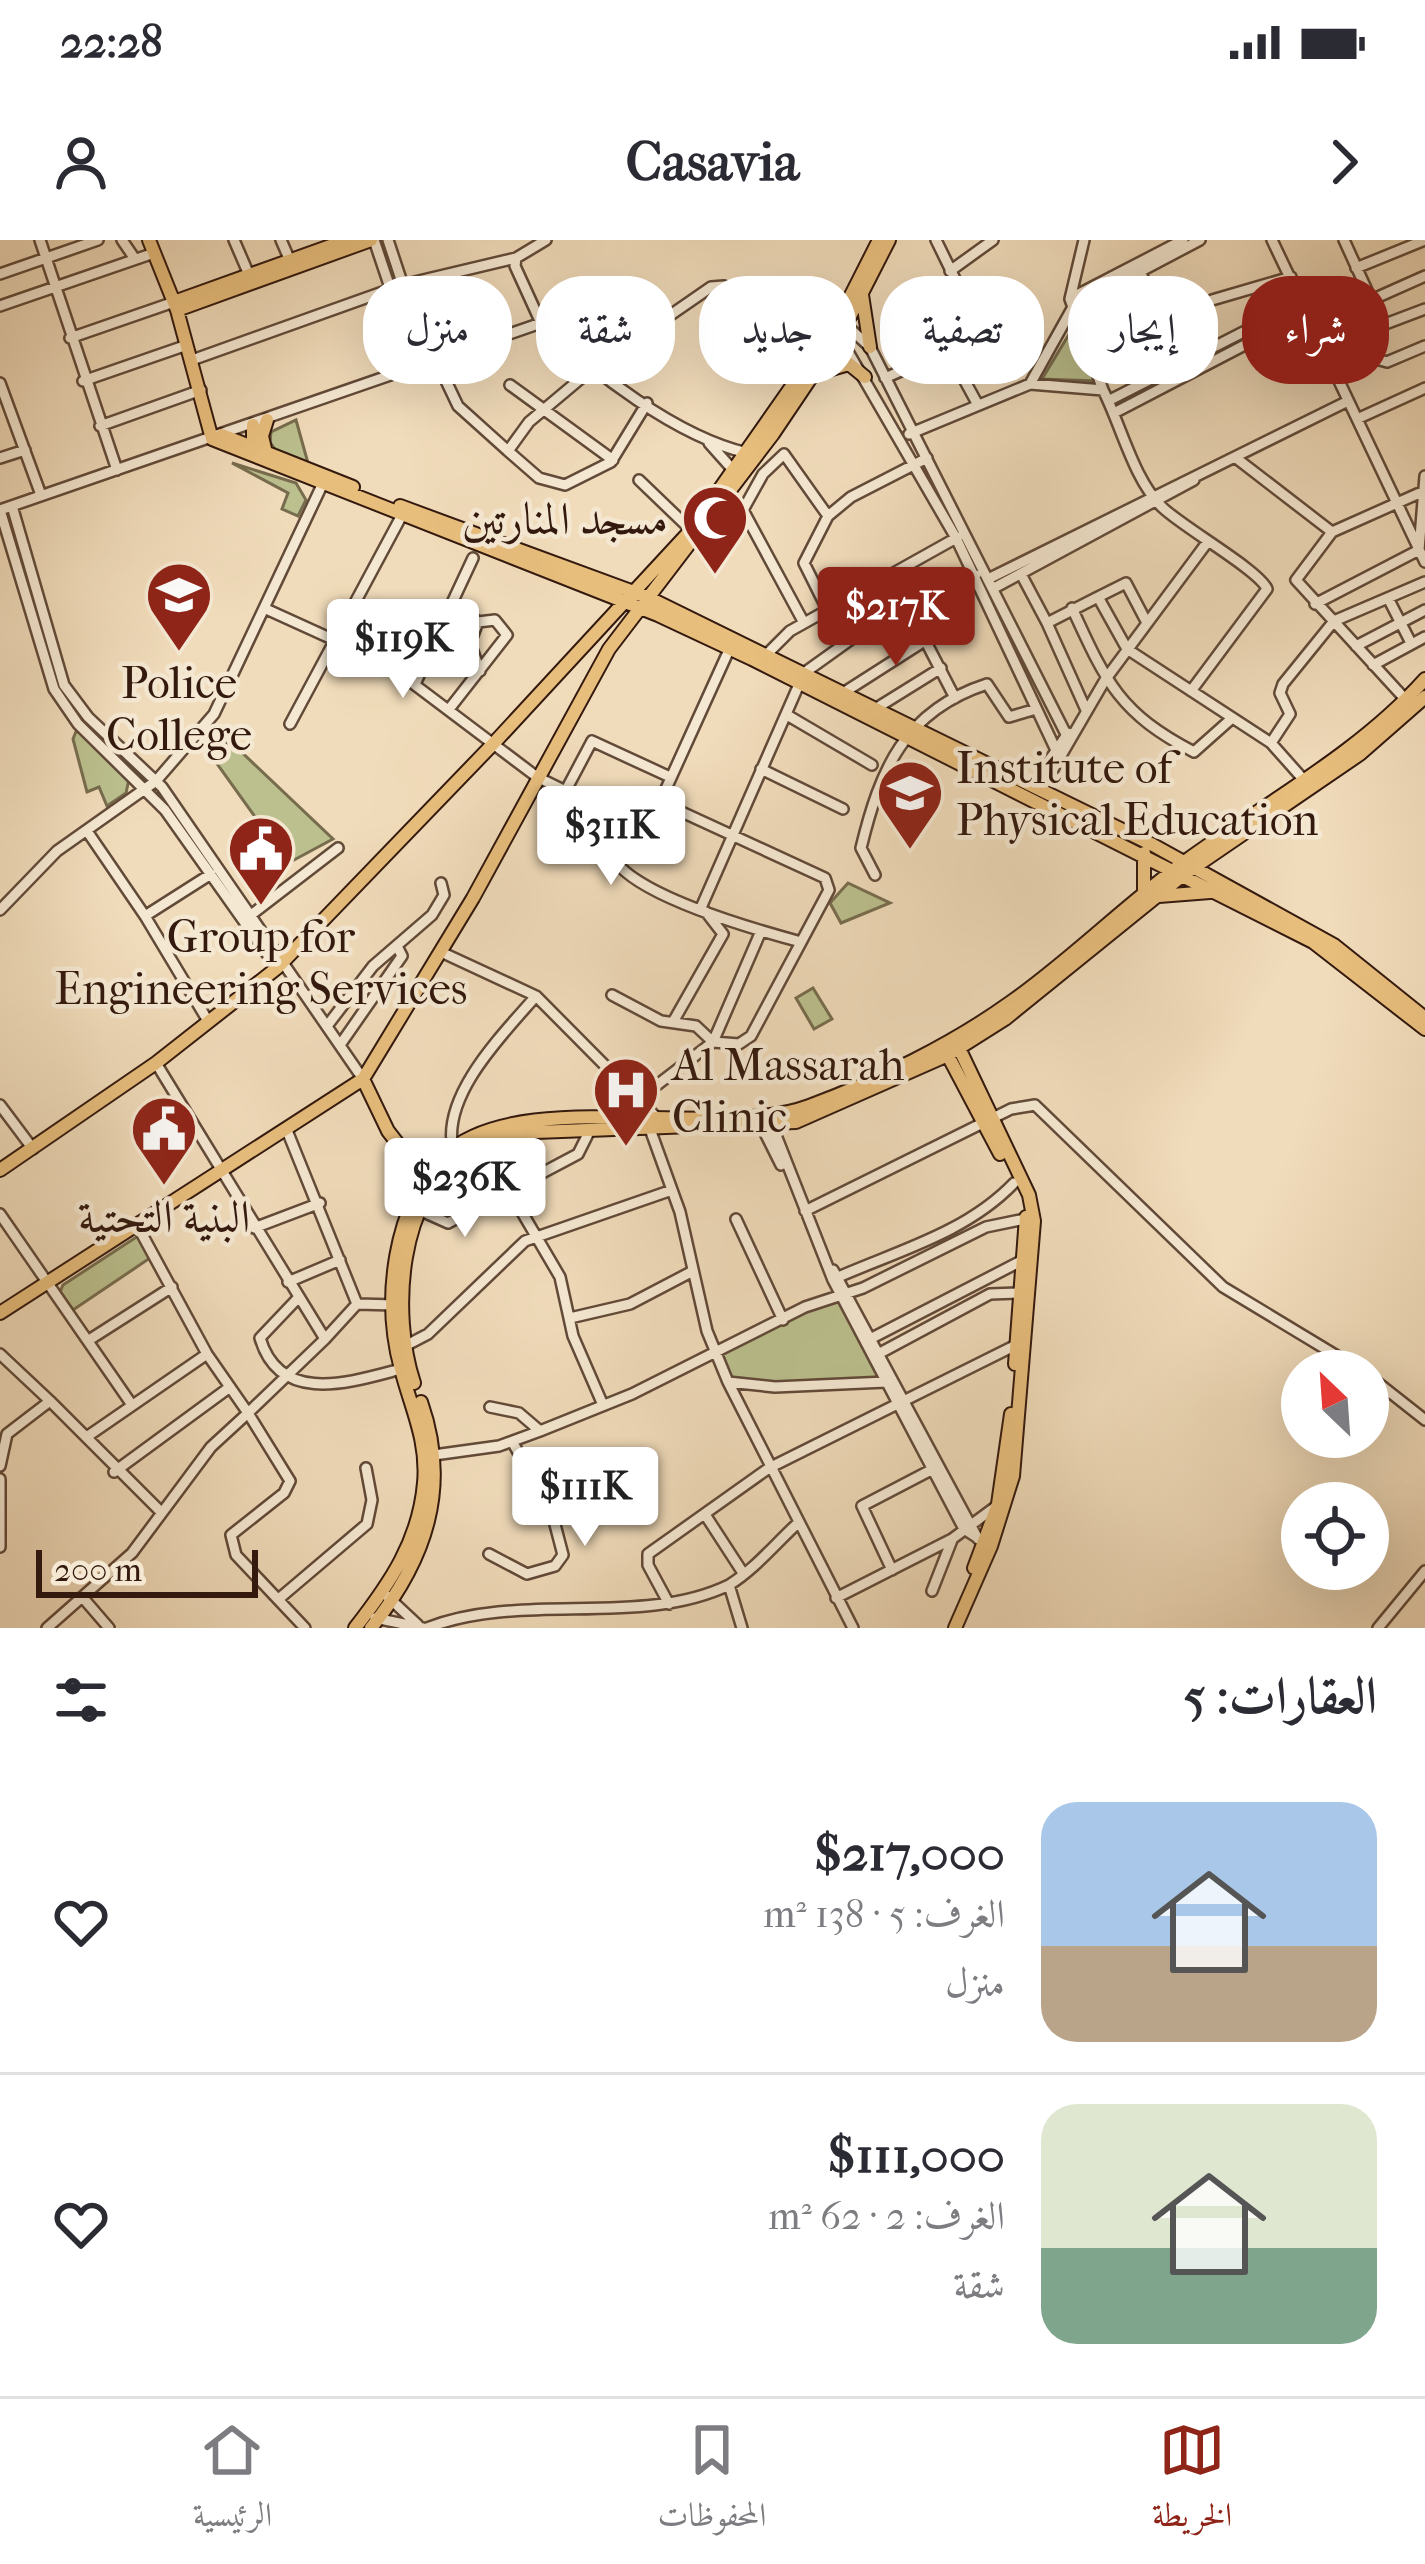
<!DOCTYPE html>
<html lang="ar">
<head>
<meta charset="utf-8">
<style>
	:root { --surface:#fff; --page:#f2f2f3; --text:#2b2b33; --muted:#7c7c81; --line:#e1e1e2; --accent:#8f2418 }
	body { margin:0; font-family:"IM FELL French Canon",Amiri,serif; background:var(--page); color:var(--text); direction:rtl; height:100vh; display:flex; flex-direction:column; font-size:45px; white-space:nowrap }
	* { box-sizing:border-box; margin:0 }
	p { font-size:39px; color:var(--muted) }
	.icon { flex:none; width:66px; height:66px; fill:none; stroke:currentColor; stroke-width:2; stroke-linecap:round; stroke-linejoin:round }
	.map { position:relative; height:1388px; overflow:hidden; direction:ltr }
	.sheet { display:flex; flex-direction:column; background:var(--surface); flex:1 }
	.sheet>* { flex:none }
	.top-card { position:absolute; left:36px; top:36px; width:1353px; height:108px; direction:rtl; display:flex; gap:24px }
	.needle { width:78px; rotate:335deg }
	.tools { position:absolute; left:1281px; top:1110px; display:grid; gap:24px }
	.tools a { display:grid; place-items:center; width:108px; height:108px; border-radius:50%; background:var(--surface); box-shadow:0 12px 48px #0002; font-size:60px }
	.scale { position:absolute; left:36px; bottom:30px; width:222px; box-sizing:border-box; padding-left:12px; border:6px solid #33190e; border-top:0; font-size:33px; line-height:42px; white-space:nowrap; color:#33190e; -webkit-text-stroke:9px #f5e8d2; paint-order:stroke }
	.price { position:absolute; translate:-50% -102px; padding:0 27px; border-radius:12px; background:#fff; color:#222; font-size:39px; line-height:78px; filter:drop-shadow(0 3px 6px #0008) }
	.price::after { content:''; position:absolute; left:50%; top:72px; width:36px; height:27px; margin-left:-18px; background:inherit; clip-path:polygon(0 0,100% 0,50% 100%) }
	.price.on { background:var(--accent); color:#fff }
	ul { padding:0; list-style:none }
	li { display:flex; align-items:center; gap:36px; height:300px; padding:0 48px }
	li+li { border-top:3px solid var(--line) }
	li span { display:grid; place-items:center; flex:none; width:336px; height:240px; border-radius:36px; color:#555 }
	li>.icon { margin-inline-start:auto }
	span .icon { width:144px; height:144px; fill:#fffc; stroke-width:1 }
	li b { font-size:51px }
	h2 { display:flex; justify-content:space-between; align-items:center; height:144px; padding:0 48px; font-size:51px }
	.pill { padding:0 42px; border-radius:48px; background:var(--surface); box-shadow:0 12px 48px #0002; font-size:42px; line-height:108px }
	.pill.on { background:var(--accent); color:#fff }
	.status { display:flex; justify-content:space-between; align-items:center; height:84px; padding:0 60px; background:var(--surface); direction:ltr }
	.status svg { height:33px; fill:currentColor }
	header { display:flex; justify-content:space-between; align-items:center; height:156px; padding:0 48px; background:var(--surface); font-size:54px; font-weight:800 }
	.tabs { display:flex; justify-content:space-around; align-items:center; height:168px; border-top:3px solid var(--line); background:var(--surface); font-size:33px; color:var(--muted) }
	.tabs a { display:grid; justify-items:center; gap:6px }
	.tabs .on { color:var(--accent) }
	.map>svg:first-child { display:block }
	.green { fill:#bbc08e; stroke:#776c4e; stroke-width:3 }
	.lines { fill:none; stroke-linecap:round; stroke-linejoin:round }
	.minor-casing { stroke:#624a39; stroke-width:14 }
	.major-casing { stroke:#33190e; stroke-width:16 }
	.minor { stroke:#f5e8d2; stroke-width:9 }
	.major { stroke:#e8be7d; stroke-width:12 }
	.labels { text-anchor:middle; stroke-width:9; stroke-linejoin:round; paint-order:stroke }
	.poi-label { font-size:45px; fill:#33190e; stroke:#f5e8d2 }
</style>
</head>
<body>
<div class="status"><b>22:28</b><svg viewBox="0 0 49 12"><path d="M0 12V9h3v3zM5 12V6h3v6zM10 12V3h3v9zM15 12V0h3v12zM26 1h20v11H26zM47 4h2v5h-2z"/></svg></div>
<header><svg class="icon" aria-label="forward" viewBox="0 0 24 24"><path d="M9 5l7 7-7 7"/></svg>Casavia<svg class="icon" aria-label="person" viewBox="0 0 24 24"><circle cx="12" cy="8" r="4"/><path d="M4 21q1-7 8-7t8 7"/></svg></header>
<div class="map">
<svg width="1425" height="1388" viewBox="0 0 1425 1388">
	<rect width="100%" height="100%" fill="#f0dbba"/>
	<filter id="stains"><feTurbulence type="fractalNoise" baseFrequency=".00167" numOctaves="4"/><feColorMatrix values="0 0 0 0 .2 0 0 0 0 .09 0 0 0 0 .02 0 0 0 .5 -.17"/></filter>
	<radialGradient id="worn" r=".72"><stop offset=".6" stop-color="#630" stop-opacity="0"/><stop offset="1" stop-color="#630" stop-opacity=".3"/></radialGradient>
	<path class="green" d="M1074 86 1097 141 1042 139Z
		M296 180 308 223 276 211 270 202 271 192Z
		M232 223 296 243 306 260 298 276 282 269 288 253Z
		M77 489 129 539 126 553 107 566 99 547 87 552 73 499Z
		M212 499 234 505 333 599 294 620 271 599 205 507Z
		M848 643 890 663 841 683 830 663Z
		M813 748 832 779 814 789 796 758Z
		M138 996 153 1016 73 1070 60 1052 63 1045Z
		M840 1056 885 1142 776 1146 729 1141 718 1114Z"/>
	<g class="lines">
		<g class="minor-casing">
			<path id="minor" d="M40 0 117 230
				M122 0 135 19
				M234 0 250 37
				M281 0 291 23
				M374 0 417 128
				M388 0 429 124
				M1272 0 1425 322
				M1344 0 1370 57
				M1356 28 1425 0
				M950 31 993 0
				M1140 32 1172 94 1189 96 1201 114
				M0 34 98 0
				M1071 58 1183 0
				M1212 60 1291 37
				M0 66 154 13
				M1425 69 1380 86 1367 99 1376 119 1387 122 1425 106
				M541 83 515 26 516 18 546 0
				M845 84 870 107 1069 500
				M1315 85 1425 36
				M836 91 956 298 1055 508 1063 512
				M70 98 174 62
				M948 110 978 165
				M192 120 402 45 516 18
				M437 122 458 166 508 211
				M885 138 948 110 978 86 936 0
				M83 141 187 105
				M0 143 41 255
				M1030 144 1073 67 1200 0
				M510 145 613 220
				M1103 150C1121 185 1134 241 1163 268 1184 288 1260 331 1267 349L1191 451
				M1108 161 1304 61
				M647 163 611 222 565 245 539 238 508 211 529 182 591 130 711 47 724 46C740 58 741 67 740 86L753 94
				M1114 173 1308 72
				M1357 179 1425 148
				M100 186 201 150
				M909 194 1030 144 1103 150 1070 59 1084 0
				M709 203 734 231
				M0 218 25 210
				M1236 218 1332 292
				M639 240 691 290
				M12 266 64 445 88 477 162 547 363 839
				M0 270 541 83C594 132 675 196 747 213
				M0 270 54 449 78 484 165 570 277 728
				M1021 334 1047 383
				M990 338 1346 162
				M994 348 1194 240
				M1098 357 1126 343 1147 383
				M842 360 857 395
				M1389 360 1411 403
				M1315 364 1419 310 1425 236
				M1072 368C1106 442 1119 473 1194 512L1230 480
				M266 369 332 399
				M827 369 804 323 828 276
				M909 369 955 458
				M478 382 470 403 480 431
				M804 383 743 270 763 234 784 214 828 276 851 257 927 218
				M338 387 537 537 621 578 645 555 660 562
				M1356 406 1425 370
				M729 410 660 562 825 638 829 650 751 796 739 804 713 802 761 691
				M765 416 790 391 958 297
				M1373 425 1425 397
				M416 442 452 363
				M843 453 926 400
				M1406 460 1296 340 1332 292 1424 251
				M450 468 507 395 495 380 478 382 452 363 473 318
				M875 469 941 428
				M1086 470 1047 383 1098 357 1127 409 1271 503 1303 539
				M787 475 872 525
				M290 484 402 275
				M1271 503 1290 474 1280 453 1283 444 1334 381 1425 342
				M761 529 843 569
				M1033 545 1068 493
				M1041 550 1105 440 1206 304
				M565 552 592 501 670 537
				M624 578 611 609C613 651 764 692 801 702
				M87 591 145 676 211 634
				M875 635 861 608C880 530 904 471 987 444L1009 477 1036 469
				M0 670 57 611 156 541 214 474 324 241
				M700 670 804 433 857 395 976 335
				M251 675 338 608
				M145 676 208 781
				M441 712 536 756 658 879
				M612 755 661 781 696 786 713 802 640 858
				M673 782 723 694 706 672
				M327 786 373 726 432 675 444 655 441 643
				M340 805 402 716 398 708
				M156 823 325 1099 248 1173 290 1241 284 1253 231 1295 236 1315 305 1388
				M0 865 33 909
				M770 880 833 1040 964 1289 987 1304
				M759 881 781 925
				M286 888 357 1064 395 1065
				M650 889 680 972 707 1091 728 1142 853 1388
				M482 904 560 1037 573 1096 603 1165
				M453 909C441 855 504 793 536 756
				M419 970 448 983 578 914 590 890
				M805 971 1011 869 1035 865 1223 1047 1362 1131
				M0 974 132 1165
				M736 979 783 1080
				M254 988 320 963
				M833 1030 978 1299
				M836 1038C897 1011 966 993 1014 943
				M288 1042 340 1020
				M298 1058 260 1098C280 1166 351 1142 401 1129
				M570 1078 630 1064 693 1031
				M872 1098 1023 1020
				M325 1099 357 1064
				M89 1100 172 1047
				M405 1106 428 1094 525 1001 672 950
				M880 1113 990 1054 1021 1053
				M0 1114 50 1161
				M1368 1135 1425 1180
				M728 1142 775 1147 886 1142
				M490 1167 519 1173 540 1191 632 1154 805 1067 863 1048 986 987 1030 978
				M88 1196 207 1114 137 985
				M434 1215 499 1206 540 1191
				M0 1226 7 1194 50 1161 160 1271
				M114 1232 230 1147
				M0 1239V1307
				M706 1276 743 1333
				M489 1314 527 1334 555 1326 563 1315 552 1273 513 1203
				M892 1330 862 1266 933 1229
				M729 1345 742 1388
				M932 1351 952 1300
				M387 1356 418 1385
				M281 1357 367 1284 372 1260 366 1228
				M836 1358 952 1299 998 1265
				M84 1359 109 1388
				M669 1364 648 1325V1314L769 1228 1020 1103
				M375 1378 423 1388
				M47 1388 132 1313 211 1207 248 1173 207 1114
				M427 1388C521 1351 640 1388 729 1345 754 1330 776 1303 798 1283
				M1378 1388 1425 1331"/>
		</g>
		<g class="major-casing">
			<path id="major" d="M149 0 177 70 212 199 658 375 752 419 1313 702 1425 789
				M862 55 870 107
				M174 62 347 0
				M177 70 371 0
				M814 134 849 124 865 137
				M253 185V213
				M222 195 353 247
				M266 213 262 196 267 180
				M400 266 647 357 1153 605 1334 705 1425 778
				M1144 613V652
				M1159 656 1210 652
				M945 810 1000 914
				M363 839 388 891 429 944
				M0 930 156 823 277 728 494 503 691 290 839 79 879 0
				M0 1073 363 839 473 658 609 409 773 194 843 90 889 0
				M1015 1124 1026 977
				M414 1143C391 1074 398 955 466 912 487 899 511 895 536 892L796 882 948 815 1005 779 1183 635 1360 514 1425 457
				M974 1328 998 1264 1011 1174
				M355 1388C390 1343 419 1301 424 1243 428 1201 411 1168 401 1129 382 1060 393 966 445 915 518 845 715 901 809 866 877 841 951 805 1011 762 1072 719 1126 664 1187 620 1267 562 1359 513 1425 439
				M371 1388C426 1320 451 1247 421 1162
				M955 1388 991 1306 1013 1236 1034 981 1029 955 958 806"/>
		</g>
		<use href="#minor" class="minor"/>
		<use href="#major" class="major"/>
	</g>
	<defs>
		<g id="mosque-pin" transform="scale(3.45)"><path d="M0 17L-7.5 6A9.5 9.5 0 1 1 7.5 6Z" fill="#8f2418" stroke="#f5e8d2"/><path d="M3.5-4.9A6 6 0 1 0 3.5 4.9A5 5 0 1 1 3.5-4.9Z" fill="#fff"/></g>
		<g id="university-pin" transform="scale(3.45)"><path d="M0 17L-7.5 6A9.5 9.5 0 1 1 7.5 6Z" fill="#8f2418" stroke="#f5e8d2"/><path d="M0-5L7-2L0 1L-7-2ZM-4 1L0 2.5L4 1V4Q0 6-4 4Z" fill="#fff"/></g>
		<g id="civic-pin" transform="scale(3.45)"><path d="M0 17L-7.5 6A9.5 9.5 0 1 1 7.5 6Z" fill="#8f2418" stroke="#f5e8d2"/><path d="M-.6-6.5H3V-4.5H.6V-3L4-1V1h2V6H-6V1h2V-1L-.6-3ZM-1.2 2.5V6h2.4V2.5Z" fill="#fff"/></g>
		<g id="hospital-pin" transform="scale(3.45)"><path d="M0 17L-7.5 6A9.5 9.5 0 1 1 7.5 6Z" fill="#8f2418" stroke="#f5e8d2"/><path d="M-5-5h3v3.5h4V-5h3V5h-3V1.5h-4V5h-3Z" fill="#fff"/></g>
	</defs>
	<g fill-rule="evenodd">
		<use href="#mosque-pin" x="715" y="278"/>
		<use href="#university-pin" x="179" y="355"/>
		<use href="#university-pin" x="910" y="553"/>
		<use href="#civic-pin" x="261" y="609"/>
		<use href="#hospital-pin" x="626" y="850"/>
		<use href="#civic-pin" x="164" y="889"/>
	</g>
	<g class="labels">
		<g class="poi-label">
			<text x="668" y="294" text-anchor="end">مسجد المنارتين</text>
			<text x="179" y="458">Police<tspan x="179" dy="52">College</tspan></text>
			<text x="956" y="543" text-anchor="start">Institute of<tspan x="956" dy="52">Physical Education</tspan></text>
			<text x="261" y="712">Group for<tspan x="261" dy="52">Engineering Services</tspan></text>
			<text x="672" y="840" text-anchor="start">Al Massarah<tspan x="672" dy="52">Clinic</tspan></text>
			<text x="164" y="992">البنية التحتية</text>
		</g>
	</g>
	<rect width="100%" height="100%" filter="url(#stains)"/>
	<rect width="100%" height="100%" fill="url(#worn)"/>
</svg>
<div class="tools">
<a><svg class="needle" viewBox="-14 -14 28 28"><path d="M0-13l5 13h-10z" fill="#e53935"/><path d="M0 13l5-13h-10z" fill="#7c7c81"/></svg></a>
<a><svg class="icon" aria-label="locate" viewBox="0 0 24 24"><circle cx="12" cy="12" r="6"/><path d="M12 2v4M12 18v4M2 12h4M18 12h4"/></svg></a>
</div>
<div class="scale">200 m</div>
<b class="price on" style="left:896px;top:429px">$217K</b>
<b class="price" style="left:403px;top:461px">$119K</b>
<b class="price" style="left:611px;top:648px">$311K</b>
<b class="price" style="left:465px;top:1000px">$236K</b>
<b class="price" style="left:585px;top:1309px">$111K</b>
<div class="top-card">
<a class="pill on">شراء</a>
<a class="pill">إيجار</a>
<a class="pill">تصفية</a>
<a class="pill">جديد</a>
<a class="pill">شقة</a>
<a class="pill">منزل</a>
</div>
</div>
<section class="sheet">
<h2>العقارات: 5<svg class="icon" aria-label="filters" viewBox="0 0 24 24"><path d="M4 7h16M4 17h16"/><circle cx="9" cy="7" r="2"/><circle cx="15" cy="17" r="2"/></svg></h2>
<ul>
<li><span style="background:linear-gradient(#a9c7e8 60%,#b9a48a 0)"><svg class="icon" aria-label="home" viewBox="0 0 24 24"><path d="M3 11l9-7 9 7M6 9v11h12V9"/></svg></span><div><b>$217,000</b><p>الغرف: 5 · 138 m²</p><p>منزل</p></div><svg class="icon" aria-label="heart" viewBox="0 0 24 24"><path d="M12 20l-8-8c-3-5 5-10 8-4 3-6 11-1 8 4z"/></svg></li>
<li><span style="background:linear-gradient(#dfe7d0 60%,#7fa58c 0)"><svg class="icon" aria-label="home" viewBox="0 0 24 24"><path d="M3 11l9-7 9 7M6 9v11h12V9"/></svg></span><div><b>$111,000</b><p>الغرف: 2 · 62 m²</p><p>شقة</p></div><svg class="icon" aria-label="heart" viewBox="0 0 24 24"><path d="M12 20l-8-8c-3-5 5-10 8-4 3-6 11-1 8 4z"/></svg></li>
</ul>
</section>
<nav class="tabs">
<a class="on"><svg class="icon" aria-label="map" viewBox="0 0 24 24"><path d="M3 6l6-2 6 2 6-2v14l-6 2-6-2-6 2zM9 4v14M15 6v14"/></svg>الخريطة</a>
<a><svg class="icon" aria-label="saved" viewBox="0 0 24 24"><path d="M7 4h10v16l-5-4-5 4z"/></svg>المحفوظات</a>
<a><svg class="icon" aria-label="home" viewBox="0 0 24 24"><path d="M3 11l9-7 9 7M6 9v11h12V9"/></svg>الرئيسية</a>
</nav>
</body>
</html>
